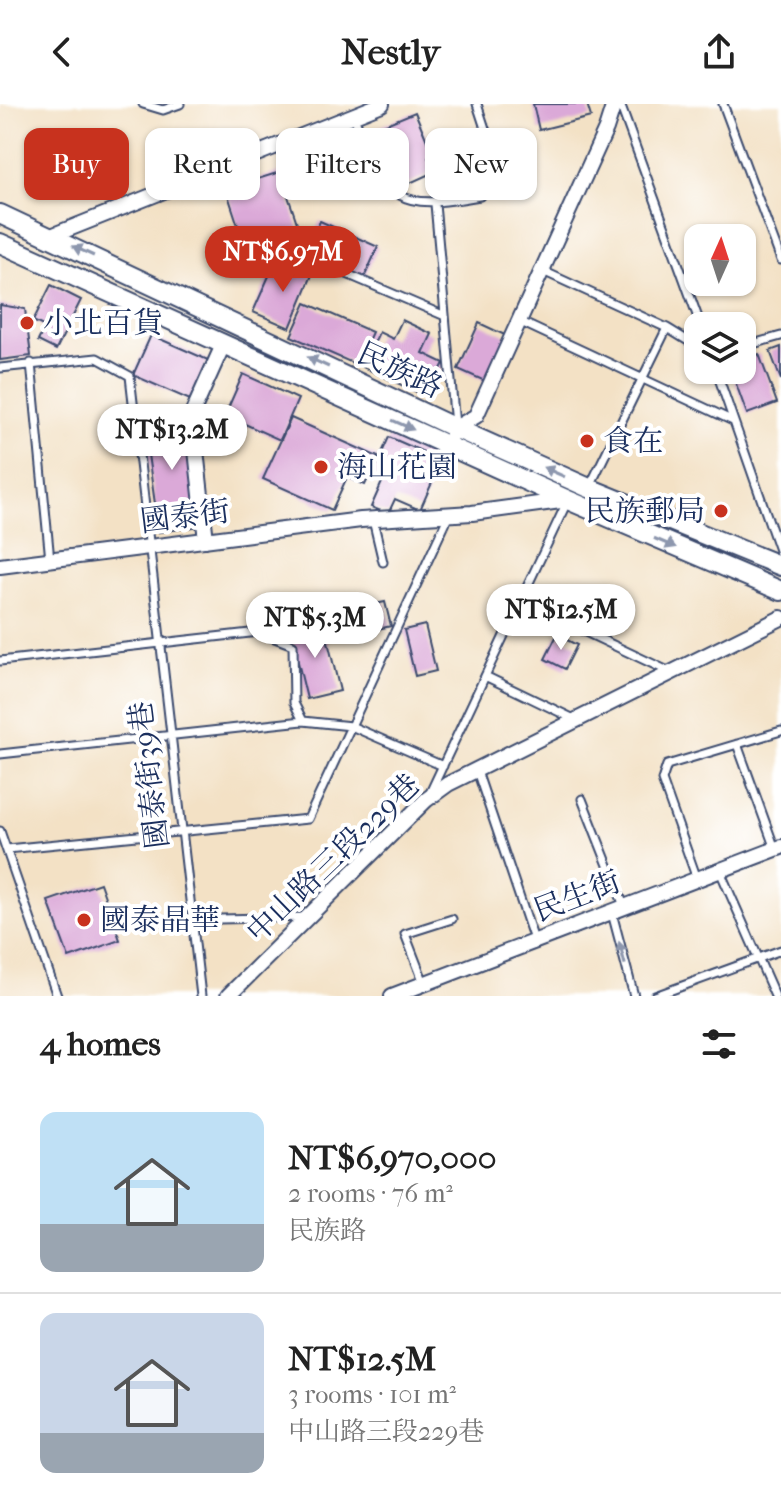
<!DOCTYPE html>
<html lang="en">
<head>
<meta charset="utf-8">
<style>
	:root { --surface:#fff; --page:#f2f2f2; --text:#222; --muted:#767676; --line:#e0e0e0; --accent:#c8321e }
	body { margin:0; font-family:"IM FELL French Canon","Noto Serif TC",serif; background:var(--page); color:var(--text); height:100vh; display:flex; flex-direction:column; font-size:30px; white-space:nowrap }
	* { box-sizing:border-box; margin:0 }
	p { font-size:26px; color:var(--muted) }
	.icon { flex:none; width:44px; height:44px; fill:none; stroke:currentColor; stroke-width:2; stroke-linecap:round; stroke-linejoin:round }
	.map { position:relative; height:892px; overflow:hidden }
	.drawer { display:flex; flex-direction:column; background:var(--surface); flex:1 }
	.drawer>* { flex:none }
	.guide { position:absolute; left:24px; top:24px; width:734px; height:72px; display:flex; gap:16px }
	.needle { width:52px; rotate:3deg }
	.tools { position:absolute; left:684px; top:120px; display:grid; gap:16px }
	.tools a { display:grid; place-items:center; width:72px; height:72px; border-radius:16px; background:var(--surface); box-shadow:0 2px 6px #0004; font-size:40px }
	.price { position:absolute; translate:-50% -68px; padding:0 18px; border-radius:28px; background:#fff; color:#222; font-size:26px; line-height:52px; filter:drop-shadow(0 2px 4px #0008) }
	.price::after { content:''; position:absolute; left:50%; top:48px; width:24px; height:18px; margin-left:-12px; background:inherit; clip-path:polygon(0 0,100% 0,50% 100%) }
	.price.on { background:var(--accent); color:#fff }
	ul { padding:0; list-style:none }
	li { display:flex; align-items:center; gap:24px; height:200px; padding:0 40px }
	li+li { border-top:2px solid var(--line) }
	li span { display:grid; place-items:center; flex:none; width:224px; height:160px; border-radius:16px; color:#555 }
	li>.icon { margin-inline-start:auto }
	span .icon { width:96px; height:96px; fill:#fffc; stroke-width:1 }
	li b { font-size:34px }
	h2 { display:flex; justify-content:space-between; align-items:center; height:96px; padding:0 40px; font-size:34px }
	.tag { padding:0 28px; border-radius:16px; background:var(--surface); box-shadow:0 2px 6px #0004; font-size:28px; line-height:72px }
	.tag.on { background:var(--accent); color:#fff }
	header { display:flex; justify-content:space-between; align-items:center; height:104px; padding:0 40px; background:var(--surface); font-size:36px; font-weight:700 }
	.map>svg:first-child { display:block }
	.building { fill:#dba9d8 }
	.lines { fill:none; stroke-linecap:round; stroke-linejoin:round }
	.service-casing { stroke:#3b4a6d; stroke-width:11 }
	.minor-casing { stroke:#3b4a6d; stroke-width:18 }
	.secondary-casing { stroke:#3b4a6d; stroke-width:22 }
	.service { stroke:#fff; stroke-width:7 }
	.minor { stroke:#fff; stroke-width:14 }
	.secondary { stroke:#fff; stroke-width:18 }
	.oneway { fill:#8d97ae }
	.poi-dot { fill:#c8321e; stroke:#fff; stroke-width:3 }
	.labels { text-anchor:middle; stroke-width:8; stroke-linejoin:round; paint-order:stroke }
	.poi-label { font-size:30px; fill:#1b2f5e; stroke:#fff; text-anchor:start }
	.street-label { font-size:30px; fill:#1b2f5e; stroke:#fff }
</style>
</head>
<body>
<header><svg class="icon" aria-label="back" viewBox="0 0 24 24"><path d="M15 5l-7 7 7 7"/></svg>Nestly<svg class="icon" aria-label="share" viewBox="0 0 24 24"><path d="M12 15V3M7 8l5-5 5 5M5 13v7h14v-7"/></svg></header>
<div class="map">
<svg width="781" height="892" viewBox="0 0 781 892">
	<rect width="100%" height="100%" fill="#fff"/>
	<filter id="ink" filterUnits="userSpaceOnUse"><feTurbulence type="fractalNoise" baseFrequency=".0125" numOctaves="2"/><feDisplacementMap in="SourceGraphic" scale="16" xChannelSelector="R" yChannelSelector="G"/><feConvolveMatrix kernelMatrix="1 2 1 2 8 2 1 2 1" color-interpolation-filters="sRGB"/></filter>
	<filter id="wash" filterUnits="userSpaceOnUse"><feTurbulence type="fractalNoise" baseFrequency=".006" numOctaves="4" result="noise"/><feDisplacementMap in="SourceGraphic" scale="32" xChannelSelector="R" yChannelSelector="G"/><feGaussianBlur stdDeviation="1.8" result="paint"/><feColorMatrix in="noise" values="0 0 0 0 0 0 0 0 0 0 0 0 0 0 0 0 0 1.4 0 .05"/><feComposite in="paint" operator="in"/></filter>
	<g filter="url(#wash)">
		<rect width="100%" height="100%" fill="#f3e1c5"/>
		<g id="blocks">
			<path class="building" d="M533 0H587L591 13 539 26Z
				M415 8 433 51 428 53 434 68 399 84 392 68 388 70 369 27Z
				M280 68 299 125 245 143 226 85Z
				M320 117 378 143 364 174 306 148Z
				M276 156 312 171 290 224 253 208Z
				M51 181 81 196 56 246 38 237 45 223 33 217Z
				M306 199 372 228 357 261 291 232Z
				M0 201 25 205 31 252 0 256Z
				M402 216 432 230 423 249 444 259 427 293 363 263 379 228 393 235Z
				M479 219 507 232 487 278 458 265Z
				M151 231 208 256 190 296 133 271Z
				M781 243V276L770 247Z
				M759 250 777 299 747 310 731 266H742V256Z
				M243 270 298 295 280 336 225 311Z
				M185 309 201 422 159 428 143 315Z
				M291 314 378 353 365 381 347 373 332 406 263 375Z
				M389 333 442 356 420 406 395 395 388 410 371 403 383 376 372 371Z
				M385 498 391 522 339 534 333 509Z
				M323 517 340 587 307 595 290 525Z
				M425 521 436 567 415 572 404 526Z
				M557 531 577 541 565 565 545 555Z
				M100 779 120 836 69 854 48 797Z"/>
		</g>
	</g>
	<g filter="url(#ink)">
		<use href="#blocks" fill-opacity="0" stroke="#3b4a6d" stroke-width="2"/>
		<g class="lines">
			<g class="service-casing">
				<path id="service" d="M143 0 163 6 180 0
					M620 0 701 222
					M723 0 781 156
					M353 11C389 90 386 109 480 92L474 47 492 46 477 0
					M435 100 455 321
					M321 159 445 212
					M543 167 667 224
					M519 217 733 317
					M742 243 781 232
					M31 259 50 456
					M0 264 97 254 130 272 201 892
					M716 266 781 452
					M590 382 667 224 698 243
					M373 416 383 458
					M520 497 670 568
					M0 557 259 528 293 541 294 599 303 617
					M485 572 574 615
					M737 640 775 745
					M0 650 303 617 351 622 443 662
					M477 667 534 836
					M429 691 567 398
					M582 695 624 802
					M0 727 57 892
					M7 745 308 715 449 411
					M720 767 775 892
					M697 775 662 676 667 661 781 627
					M612 809 634 892
					M130 817 306 813
					M424 879 405 830 452 815
					M655 892 781 846"/>
			</g>
			<g class="minor-casing">
				<path id="minor" d="M51 132 382 0
					M452 330 455 324 476 312 606 25 614 0
					M206 436 192 310 223 241
					M0 462 361 416 472 409 568 396
					M228 892 426 696 448 680 781 514
					M392 892 781 743"/>
			</g>
			<g class="secondary-casing">
				<path id="secondary" d="M0 110 455 324 589 384 781 462
					M0 139 568 396 781 487"/>
			</g>
			<use href="#service" class="service"/>
			<use href="#minor" class="minor"/>
			<use href="#secondary" class="secondary"/>
		</g>
		<defs><path id="oneway-solid" d="M-6-.8H1V-3.2L6.5 0L1 3.2V.8H-6Z" transform="scale(2)"/></defs>
		<g class="oneway">
			<use href="#oneway-solid" transform="translate(83 147) rotate(-155)"/>
			<use href="#oneway-solid" transform="translate(318 258) rotate(-155)"/>
			<use href="#oneway-solid" transform="translate(403 321) rotate(24)"/>
			<use href="#oneway-solid" transform="translate(554 368) rotate(-156)"/>
			<use href="#oneway-solid" transform="translate(665 439) rotate(23)"/>
			<use href="#oneway-solid" transform="translate(622 849) rotate(-105)"/>
		</g>
	</g>
	<g class="poi-dot">
		<circle cx="27" cy="219" r="8"/>
		<circle cx="587" cy="337" r="8"/>
		<circle cx="321" cy="363" r="8"/>
		<circle cx="721" cy="407" r="8"/>
		<circle cx="84" cy="816" r="8"/>
	</g>
	<g class="labels">
		<g class="poi-label">
			<text x="43" y="229">小北百貨</text>
			<text x="603" y="347">食在</text>
			<text x="337" y="373">海山花園</text>
			<text x="705" y="417" text-anchor="end">民族郵局</text>
			<text x="100" y="826">國泰晶華</text>
		</g>
		<g class="street-label">
			<text transform="translate(400 266) rotate(25)" y="10">民族路</text>
			<text transform="translate(185 412) rotate(-7)" y="10">國泰街</text>
			<text transform="translate(149 671) rotate(-97)" y="10">國泰街39巷</text>
			<text transform="translate(333 754) rotate(-44)" y="10">中山路三段229巷</text>
			<text transform="translate(577 792) rotate(-21)" y="10">民生街</text>
		</g>
	</g>
</svg>
<div class="tools">
<a><svg class="needle" viewBox="-14 -14 28 28"><path d="M0-13l5 13h-10z" fill="#e53935"/><path d="M0 13l5-13h-10z" fill="#767676"/></svg></a>
<a><svg class="icon" aria-label="layers" viewBox="0 0 24 24"><path d="M12 4l9 5-9 5-9-5zM3 14l9 5 9-5"/></svg></a>
</div>
<b class="price on" style="left:283px;top:190px">NT$6.97M</b>
<b class="price" style="left:172px;top:368px">NT$13.2M</b>
<b class="price" style="left:561px;top:548px">NT$12.5M</b>
<b class="price" style="left:315px;top:556px">NT$5.3M</b>
<div class="guide">
<a class="tag on">Buy</a>
<a class="tag">Rent</a>
<a class="tag">Filters</a>
<a class="tag">New</a>
</div>
</div>
<section class="drawer">
<h2>4 homes<svg class="icon" aria-label="filters" viewBox="0 0 24 24"><path d="M4 7h16M4 17h16"/><circle cx="9" cy="7" r="2"/><circle cx="15" cy="17" r="2"/></svg></h2>
<ul>
<li><span style="background:linear-gradient(#bfe0f5 70%,#9aa5b1 0)"><svg class="icon" aria-label="home" viewBox="0 0 24 24"><path d="M3 11l9-7 9 7M6 9v11h12V9"/></svg></span><div><b>NT$6,970,000</b><p>2 rooms · 76 m²</p><p>民族路</p></div></li>
<li><span style="background:linear-gradient(#c9d6e8 75%,#9aa5b1 0)"><svg class="icon" aria-label="home" viewBox="0 0 24 24"><path d="M3 11l9-7 9 7M6 9v11h12V9"/></svg></span><div><b>NT$12.5M</b><p>3 rooms · 101 m²</p><p>中山路三段229巷</p></div></li>
</ul>
</section>
</body>
</html>
